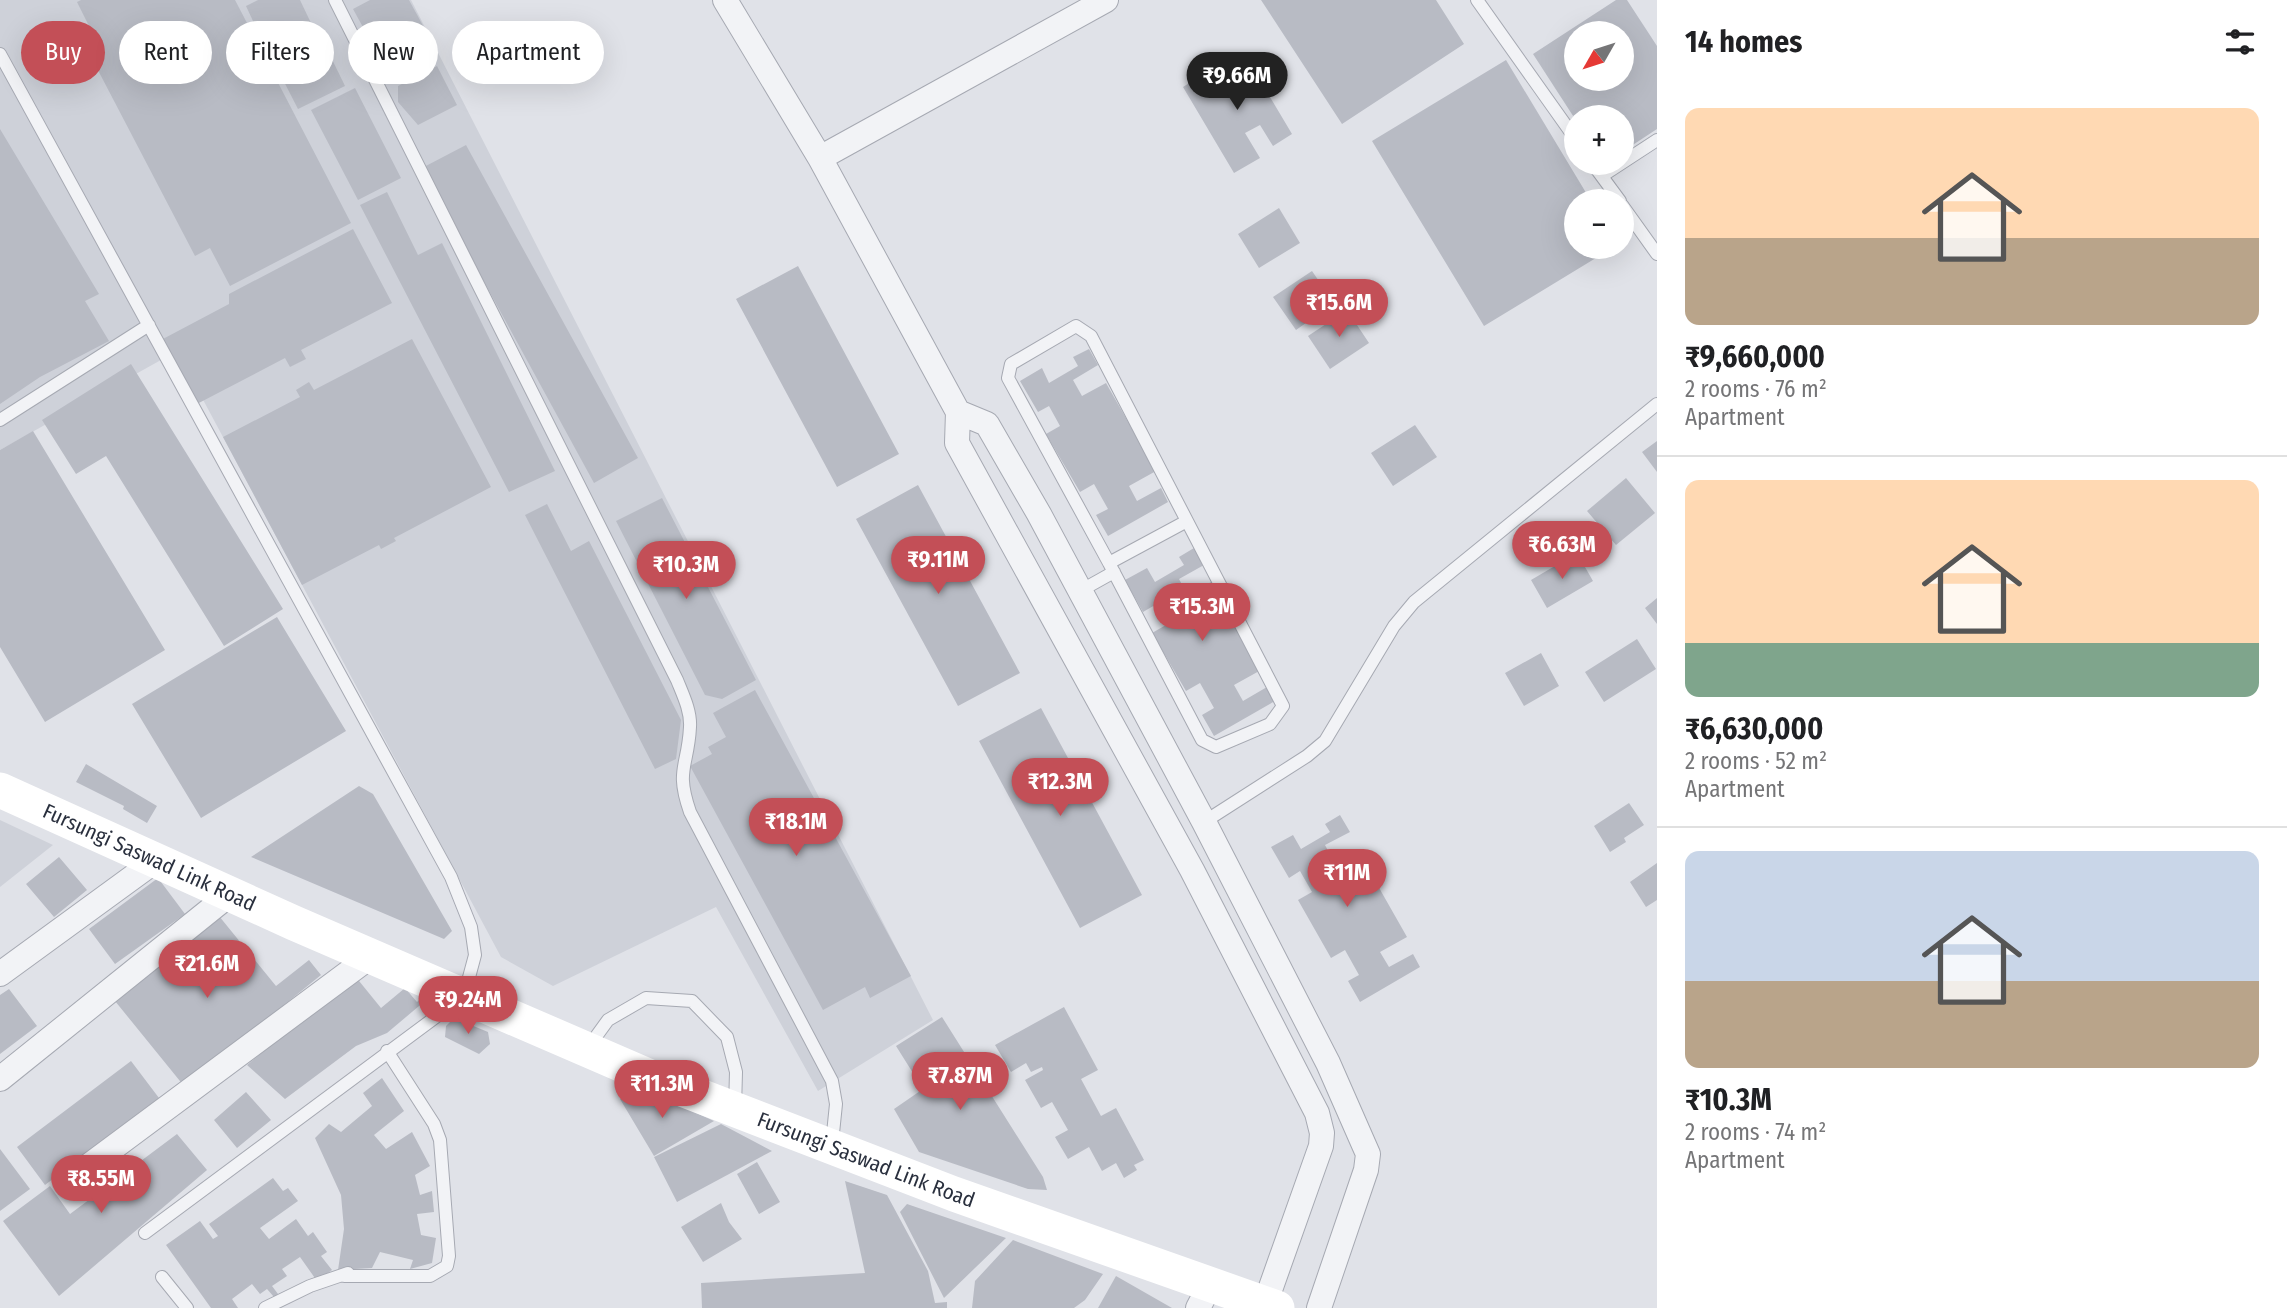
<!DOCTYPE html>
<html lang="en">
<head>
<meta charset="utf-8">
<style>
	:root { --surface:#fff; --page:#f6f6f6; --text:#202124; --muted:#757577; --line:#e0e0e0; --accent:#c34f57 }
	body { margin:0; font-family:"Fira Sans Condensed",sans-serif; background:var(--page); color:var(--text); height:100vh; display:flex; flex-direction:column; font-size:26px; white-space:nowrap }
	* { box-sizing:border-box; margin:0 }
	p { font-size:23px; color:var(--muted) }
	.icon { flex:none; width:38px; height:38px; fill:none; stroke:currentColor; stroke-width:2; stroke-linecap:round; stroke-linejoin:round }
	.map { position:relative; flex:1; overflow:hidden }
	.panel { display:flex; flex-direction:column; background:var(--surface); width:630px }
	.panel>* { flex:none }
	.hud { position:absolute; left:21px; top:21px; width:665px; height:63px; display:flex; gap:14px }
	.needle { width:46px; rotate:231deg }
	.tools { position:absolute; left:1564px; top:21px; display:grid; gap:14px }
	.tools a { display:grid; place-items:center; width:70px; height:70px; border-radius:50%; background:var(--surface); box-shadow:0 7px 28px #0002; font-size:35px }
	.price { position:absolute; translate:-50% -60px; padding:0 16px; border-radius:24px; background:var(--accent); color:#fff; font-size:23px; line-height:46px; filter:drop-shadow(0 2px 4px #0008) }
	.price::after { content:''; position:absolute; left:50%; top:42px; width:21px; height:16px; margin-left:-10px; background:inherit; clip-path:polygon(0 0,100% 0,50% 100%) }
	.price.current { background:#222; color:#fff }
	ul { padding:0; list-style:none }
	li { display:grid; align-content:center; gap:14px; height:371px; padding:0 28px }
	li+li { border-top:2px solid var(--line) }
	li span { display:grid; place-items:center; height:217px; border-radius:14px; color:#555 }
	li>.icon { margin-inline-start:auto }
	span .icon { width:126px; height:126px; fill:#fffc; stroke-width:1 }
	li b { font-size:30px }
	h2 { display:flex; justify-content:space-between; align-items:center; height:84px; padding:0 28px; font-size:30px }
	.tag { padding:0 24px; border-radius:32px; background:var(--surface); box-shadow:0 7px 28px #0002; font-size:24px; line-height:63px }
	.tag.current { background:var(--accent); color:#fff }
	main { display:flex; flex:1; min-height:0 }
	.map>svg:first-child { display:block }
	.built { fill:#ced1d9 }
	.building { fill:#b8bbc4; fill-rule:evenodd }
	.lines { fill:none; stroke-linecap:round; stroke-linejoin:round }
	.lane-casing { stroke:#a6a9b2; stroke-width:14 }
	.street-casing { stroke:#a6a9b2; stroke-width:26 }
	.lane { stroke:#f2f3f6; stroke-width:12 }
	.street { stroke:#f2f3f6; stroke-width:24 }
	.secondary { stroke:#fff; stroke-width:35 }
	.labels { text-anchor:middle; stroke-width:7; stroke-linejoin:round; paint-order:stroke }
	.street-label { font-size:21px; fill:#2a303e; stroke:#eff1f5 }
</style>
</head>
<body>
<main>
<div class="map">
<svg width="1657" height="1308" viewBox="0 0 1657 1308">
	<rect width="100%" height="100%" fill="#e0e2e8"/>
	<path class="built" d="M0 0H411L933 1020 818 1091 716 907 553 986 501 957 177 351 0 450Z
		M0 820 53 845 0 887Z"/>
	<path class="building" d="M81 0H235L351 223 230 286 210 248 195 256 89 53 100 48 77 2Z
		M258 0H300L321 44 274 66 246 6Z
		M370 0H409L433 44 386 69 353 9Z
		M1261 0H1436L1464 44 1342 124Z
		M1616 0H1627L1657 46V129L1622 152V117H1577V122L1533 54ZM1577 33H1622V79H1577Z
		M326 47 345 86 298 109 278 70Z
		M1245 55 1292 134 1273 146 1260 125 1245 133 1260 158 1234 173 1183 87 1211 69 1223 89 1230 85 1221 70Z
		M1506 60 1591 201H1577V247H1614L1484 326 1372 141Z
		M437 66 457 105 418 125 398 102V86Z
		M355 88 401 178 358 200 311 110Z
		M0 129 99 294 85 301 109 341 40 377 0 404Z
		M466 145 638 458 594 483 422 168Z
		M387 192 418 255 442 243 555 471 509 492 360 205Z
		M1279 208 1300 243 1259 268 1238 234Z
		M353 229 392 303 301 350 306 359 290 367 285 358 195 405 161 340 229 304V294Z
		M798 266 899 454 837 487 736 299Z
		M1312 271 1334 303 1296 330 1273 297Z
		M1347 310 1369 343 1330 369 1308 336Z
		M412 339 491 487 394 538 396 541 381 549 379 545 302 585 223 437 300 397 296 390 309 382 314 390Z
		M1089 349 1098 365 1073 380 1082 396 1106 383 1156 471 1129 486 1137 501 1161 488 1168 502 1108 536 1096 515 1108 509 1094 484 1080 492 1046 434 1060 426 1049 406 1038 412 1020 381 1042 368 1049 383 1078 366 1073 357Z
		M131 364 283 609 224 646 106 456 76 474 42 420Z
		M1415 425 1437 457 1393 486 1371 453Z
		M33 431 165 650 45 722 0 647V450Z
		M1657 441V472L1642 452Z
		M1626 478 1655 513 1616 545 1587 511Z
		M918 485 1020 673 958 706 856 519Z
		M662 498 756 680 722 699 705 695 616 521Z
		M547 504 571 551 589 541 681 720 676 759 655 769 525 515Z
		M1194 548 1204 565 1179 579 1188 596 1211 582 1261 670 1234 685 1243 701 1267 687 1275 701 1214 736 1202 715 1214 708 1200 683 1186 691 1152 633 1166 625 1155 605 1143 612 1125 580 1147 568 1155 582 1184 565 1179 557Z
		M1577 553 1593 581 1547 608 1531 580Z
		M1657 598V624L1645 608Z
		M277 617 346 731 201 818 132 704Z
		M1637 639 1656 669 1604 702 1585 672Z
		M1541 653 1559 686 1524 706 1505 673Z
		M755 690 911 976 870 998 865 987 823 1010 690 766 712 754 708 747 726 737 713 713Z
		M1041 708 1142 895 1080 928 979 741Z
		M86 764 157 806 147 823 123 809 124 806 76 782Z
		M359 786 373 794 452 931 444 939 251 857Z
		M1629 803 1644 825 1624 838 1626 842 1610 852 1594 826Z
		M1340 815 1350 832 1325 845 1334 862 1357 849 1407 937 1380 952 1389 967 1413 954 1420 967 1360 1002 1348 981 1359 975 1345 950 1331 958 1298 900 1312 892 1300 871 1289 878 1271 847 1293 835 1301 849 1330 832 1325 824Z
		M59 857 87 890 54 917 26 884Z
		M1657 863V900L1646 907 1630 882Z
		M158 878 185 914 115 964 89 929Z
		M219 916 276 986 309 960 321 975 184 1086 115 1001Z
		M355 976 381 1008 405 988 417 1002 422 997 425 1001 387 1033 356 1046 285 1099 247 1065Z
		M9 989 37 1026 0 1054V995Z
		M1064 1007 1098 1070 1081 1079 1101 1116 1116 1108 1144 1160 1134 1165 1137 1170 1124 1178 1116 1163 1102 1171 1089 1147 1068 1159 1055 1137 1068 1130 1052 1102 1041 1108 1025 1080 1043 1070 1042 1067 1031 1072 1026 1063 1011 1072 995 1045Z
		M942 1017 1043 1177 1047 1190 1028 1189 919 1152 894 1109 923 1089 896 1046Z
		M454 1018 488 1032 490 1044 479 1054 445 1037 446 1026Z
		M131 1061 159 1098 45 1185 17 1147Z
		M382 1078 404 1111 374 1135 386 1149 412 1132 430 1166 415 1175 420 1195 432 1191 434 1212 417 1214 421 1235 436 1238 432 1263 410 1269 413 1260 380 1252 372 1268 338 1270 344 1229 341 1195 315 1138 329 1124 341 1132 372 1106 363 1093Z
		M641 1088 714 1121 654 1156 620 1099Z
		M246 1092 271 1120 237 1148 214 1120Z
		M721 1124 772 1151 677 1202 654 1157Z
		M177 1134 207 1170 59 1296 3 1221 50 1186 70 1214Z
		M0 1149 30 1189 0 1211Z
		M757 1162 780 1202 759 1214 737 1174Z
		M273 1178 283 1191 288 1188 298 1201 260 1228 269 1239 296 1219 308 1236 313 1232 327 1252 321 1256 332 1270 317 1281 300 1257 282 1269 287 1276 272 1286 278 1294 274 1297 267 1289 260 1294 252 1284 232 1299 238 1308H211L166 1245 200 1221 213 1239 218 1236 209 1224Z
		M845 1181 887 1195 928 1271 935 1303 947 1302V1308H702L701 1283 865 1273Z
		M721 1203 729 1222 742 1239 703 1262 681 1227Z
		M907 1204 1006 1238 944 1298 900 1212Z
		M1013 1240 1103 1274 1085 1300 1074 1308H972L975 1281Z
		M1116 1276 1172 1308H1098Z"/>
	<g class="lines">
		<g class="lane-casing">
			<path id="lane" d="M335 0 677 680C683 695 691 711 690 727 688 767 675 769 690 812L832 1081 836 1104 832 1143
				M1477 0 1577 141
				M0 54 451 877 471 927 475 955 464 996 145 1233
				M1592 163 1620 201
				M1602 176 1657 140
				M1622 205 1657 254
				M0 420 149 325
				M1109 563 1202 740 1216 747 1270 724 1283 706 1091 336 1076 326 1011 364 1008 378 1109 563 1187 521
				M1080 591 1114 572
				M1204 822 1307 756 1325 741 1394 626 1414 602 1657 404
				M587 1049 608 1020 646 998 692 1001 727 1037 736 1072 735 1108
				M162 1277 187 1308
				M265 1308 310 1286 348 1273 344 1276H430L447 1266 449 1256 440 1140 434 1124 387 1051"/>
		</g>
		<g class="street-casing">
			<path id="street" d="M725 0 820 158
				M1106 0 820 158 958 412 957 443 1192 870 1317 1113 1322 1133 1321 1146 1265 1304
				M958 412 987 424 1039 514 1204 822 1328 1063 1364 1145 1368 1154 1366 1170 1319 1308
				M0 974 155 861
				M0 1079 230 894
				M67 1182 371 956
				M1198 1308 1210 1285"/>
		</g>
		<use href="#lane" class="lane"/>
		<use href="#street" class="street"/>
		<path class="secondary" id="s1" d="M0 790 294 923 648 1076 954 1194 1277 1308"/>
	</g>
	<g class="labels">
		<g class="street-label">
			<text dy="7" stroke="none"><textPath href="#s1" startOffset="164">Fursungi Saswad Link Road</textPath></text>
			<text dy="7" stroke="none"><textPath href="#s1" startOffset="942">Fursungi Saswad Link Road</textPath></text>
		</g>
	</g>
</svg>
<div class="tools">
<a><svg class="needle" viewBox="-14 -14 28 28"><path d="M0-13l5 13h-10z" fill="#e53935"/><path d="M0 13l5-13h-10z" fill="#757577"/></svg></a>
<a>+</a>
<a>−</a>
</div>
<b class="price current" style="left:1237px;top:112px">₹9.66M</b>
<b class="price" style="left:1339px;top:339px">₹15.6M</b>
<b class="price" style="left:1562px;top:581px">₹6.63M</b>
<b class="price" style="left:938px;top:596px">₹9.11M</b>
<b class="price" style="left:686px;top:601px">₹10.3M</b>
<b class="price" style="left:1202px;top:643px">₹15.3M</b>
<b class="price" style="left:1060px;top:818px">₹12.3M</b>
<b class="price" style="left:796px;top:858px">₹18.1M</b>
<b class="price" style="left:1347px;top:909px">₹11M</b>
<b class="price" style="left:207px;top:1000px">₹21.6M</b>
<b class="price" style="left:468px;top:1036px">₹9.24M</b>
<b class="price" style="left:960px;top:1112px">₹7.87M</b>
<b class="price" style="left:662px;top:1120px">₹11.3M</b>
<b class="price" style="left:101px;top:1215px">₹8.55M</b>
<div class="hud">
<a class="tag current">Buy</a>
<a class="tag">Rent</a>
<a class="tag">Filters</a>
<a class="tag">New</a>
<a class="tag">Apartment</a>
</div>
</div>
<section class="panel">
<h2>14 homes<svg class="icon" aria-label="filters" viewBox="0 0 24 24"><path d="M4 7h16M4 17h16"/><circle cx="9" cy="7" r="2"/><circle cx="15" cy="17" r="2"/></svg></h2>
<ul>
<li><span style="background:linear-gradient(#ffd9b3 60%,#b9a48a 0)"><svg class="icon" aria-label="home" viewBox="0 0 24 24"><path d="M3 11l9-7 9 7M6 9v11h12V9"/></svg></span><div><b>₹9,660,000</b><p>2 rooms · 76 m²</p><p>Apartment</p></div></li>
<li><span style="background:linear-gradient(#ffd9b3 75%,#7fa58c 0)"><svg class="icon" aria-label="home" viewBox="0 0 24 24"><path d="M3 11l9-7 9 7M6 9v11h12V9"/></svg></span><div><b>₹6,630,000</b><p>2 rooms · 52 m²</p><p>Apartment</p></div></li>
<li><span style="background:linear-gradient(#c9d6e8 60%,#b9a48a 0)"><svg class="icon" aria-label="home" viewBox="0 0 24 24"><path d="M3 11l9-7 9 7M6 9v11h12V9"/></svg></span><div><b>₹10.3M</b><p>2 rooms · 74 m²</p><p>Apartment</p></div></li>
</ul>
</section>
</main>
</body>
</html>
